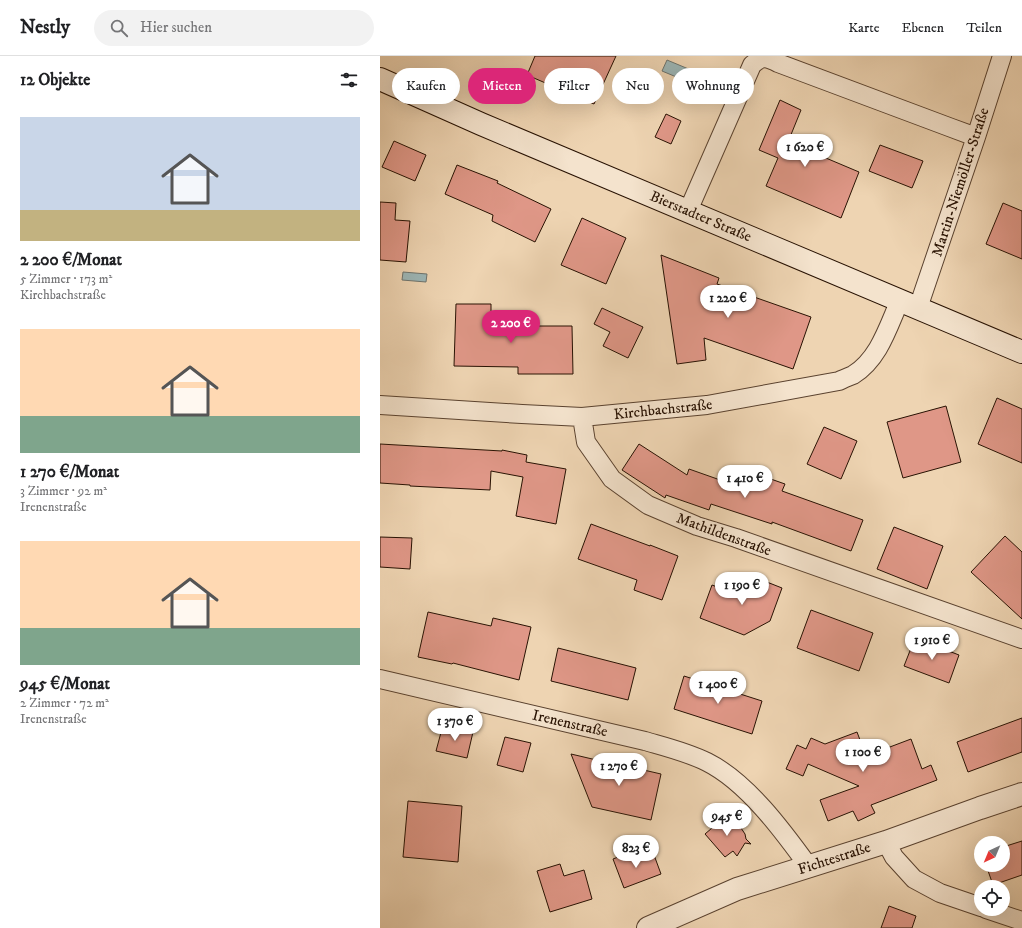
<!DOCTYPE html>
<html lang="de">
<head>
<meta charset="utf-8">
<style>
	:root { --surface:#fff; --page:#f2f2f2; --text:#202124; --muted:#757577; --line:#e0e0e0; --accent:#db2777 }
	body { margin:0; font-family:"IM FELL DW Pica",serif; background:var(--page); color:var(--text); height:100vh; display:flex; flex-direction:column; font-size:15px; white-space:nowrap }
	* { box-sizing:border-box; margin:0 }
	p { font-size:13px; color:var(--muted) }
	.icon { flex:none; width:22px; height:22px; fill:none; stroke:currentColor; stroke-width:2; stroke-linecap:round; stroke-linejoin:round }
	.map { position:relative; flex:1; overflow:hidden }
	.panel { display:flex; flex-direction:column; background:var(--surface); width:380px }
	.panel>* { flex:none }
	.top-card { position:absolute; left:12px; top:12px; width:380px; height:36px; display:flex; gap:8px }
	.needle { width:26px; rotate:224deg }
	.controls { position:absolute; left:594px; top:780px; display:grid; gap:8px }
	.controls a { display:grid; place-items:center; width:36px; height:36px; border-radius:50%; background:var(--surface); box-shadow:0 4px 16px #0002; font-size:20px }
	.price { position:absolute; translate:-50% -34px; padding:0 9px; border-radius:14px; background:#fff; color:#222; font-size:13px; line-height:26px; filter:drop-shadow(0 1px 2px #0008) }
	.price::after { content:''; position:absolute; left:50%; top:24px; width:12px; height:9px; margin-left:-6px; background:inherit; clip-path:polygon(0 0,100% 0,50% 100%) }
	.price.selected { background:var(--accent); color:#fff }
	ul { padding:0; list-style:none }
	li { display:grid; align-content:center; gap:8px; height:212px; padding:0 20px }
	li span { display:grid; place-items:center; height:124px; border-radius:0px; color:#555 }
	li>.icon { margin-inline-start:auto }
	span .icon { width:72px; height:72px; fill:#fffc; stroke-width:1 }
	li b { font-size:17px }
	h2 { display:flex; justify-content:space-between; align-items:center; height:48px; padding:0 20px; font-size:17px }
	.chip { padding:0 14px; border-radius:18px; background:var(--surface); box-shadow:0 4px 16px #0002; font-size:14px; line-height:36px }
	.chip.selected { background:var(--accent); color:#fff }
	header { display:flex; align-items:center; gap:24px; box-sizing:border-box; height:56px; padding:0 20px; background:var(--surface); border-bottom:1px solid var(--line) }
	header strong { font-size:19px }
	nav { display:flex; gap:22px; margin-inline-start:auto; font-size:14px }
	.search { width:280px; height:36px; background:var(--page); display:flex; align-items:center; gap:10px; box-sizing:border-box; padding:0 14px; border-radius:22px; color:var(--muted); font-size:15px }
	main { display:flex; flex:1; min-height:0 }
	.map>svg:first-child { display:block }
	.water { fill:#9cb6b6; stroke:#6e746e }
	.building { fill:#df9787; stroke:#281203 }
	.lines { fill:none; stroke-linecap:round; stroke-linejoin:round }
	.minor-casing { stroke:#5a422f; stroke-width:20 }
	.tertiary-casing { stroke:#5a422f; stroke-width:24 }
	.secondary-casing { stroke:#281203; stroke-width:24 }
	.minor { stroke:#f4e3cd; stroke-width:18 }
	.tertiary { stroke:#f4e3cd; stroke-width:22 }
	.secondary { stroke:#f4e3cd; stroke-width:22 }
	.labels { text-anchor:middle; stroke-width:3.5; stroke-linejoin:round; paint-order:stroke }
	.street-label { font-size:15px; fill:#281203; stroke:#f4e3cd }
</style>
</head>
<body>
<header>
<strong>Nestly</strong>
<div class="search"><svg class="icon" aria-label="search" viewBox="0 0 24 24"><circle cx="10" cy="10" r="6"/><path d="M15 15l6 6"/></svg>Hier suchen</div>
<nav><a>Karte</a><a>Ebenen</a><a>Teilen</a></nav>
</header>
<main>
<section class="panel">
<h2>12 Objekte<svg class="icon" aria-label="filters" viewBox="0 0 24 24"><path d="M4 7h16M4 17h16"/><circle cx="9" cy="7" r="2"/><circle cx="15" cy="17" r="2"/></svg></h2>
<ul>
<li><span style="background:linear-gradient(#c9d6e8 75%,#c2b280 0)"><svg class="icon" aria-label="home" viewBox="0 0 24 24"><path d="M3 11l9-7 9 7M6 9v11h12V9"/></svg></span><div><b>2 200 €/Monat</b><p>5 Zimmer · 173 m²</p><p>Kirchbachstraße</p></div></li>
<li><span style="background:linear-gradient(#ffd9b3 70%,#7fa58c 0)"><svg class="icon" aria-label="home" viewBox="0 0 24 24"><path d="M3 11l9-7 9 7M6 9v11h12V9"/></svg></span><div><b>1 270 €/Monat</b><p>3 Zimmer · 92 m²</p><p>Irenenstraße</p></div></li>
<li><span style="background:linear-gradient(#ffd9b3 70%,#7fa58c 0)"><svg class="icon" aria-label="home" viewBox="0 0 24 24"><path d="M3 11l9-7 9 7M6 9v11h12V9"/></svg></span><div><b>945 €/Monat</b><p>2 Zimmer · 72 m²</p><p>Irenenstraße</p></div></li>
</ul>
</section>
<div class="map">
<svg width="642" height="872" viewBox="0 0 642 872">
	<rect width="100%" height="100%" fill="#eed4b2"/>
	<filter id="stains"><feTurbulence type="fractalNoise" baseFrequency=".005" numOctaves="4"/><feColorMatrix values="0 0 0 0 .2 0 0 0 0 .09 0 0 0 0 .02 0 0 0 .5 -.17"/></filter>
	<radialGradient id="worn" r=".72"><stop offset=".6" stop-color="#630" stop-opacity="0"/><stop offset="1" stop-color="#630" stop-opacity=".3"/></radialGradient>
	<path class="water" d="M287 4 311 14 306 25 282 15Z
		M23 216 47 218 46 226 22 224Z"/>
	<path class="building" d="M155 0H236L214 48 147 19Z
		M400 44 421 54 408 86 479 116 461 162 386 130 398 102 379 94Z
		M286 58 301 65 291 88 275 81Z
		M14 85 46 99 35 125 2 111Z
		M500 89 543 105 532 132 489 115Z
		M77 109 118 125 117 127 171 153 155 186 112 165 113 159 65 138Z
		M0 146 16 147 15 164 30 165 26 206 0 204Z
		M623 147 642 155V203L606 188Z
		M202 162 246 182 226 228 181 209Z
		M281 199 339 222 337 228 431 261 413 313 324 282 326 304 297 308Z
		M76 248H111V270H192L193 318H138V311L74 310Z
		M222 252 263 271 248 302 223 290 230 276 214 268Z
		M617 342 642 353V407L598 388Z
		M566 350 581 406 523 422 507 366Z
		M444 371 477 385 461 423 427 408Z
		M0 388 122 395V394L147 399 146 406 186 413 176 468 136 460 143 421 111 415 110 434 30 430V429L0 427Z
		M259 388 307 419 309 413 360 431 365 414 405 428 402 435 483 464 471 495 392 466V468L331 448 329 454 286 439 285 442 242 414Z
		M211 468 270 490V489L298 500 282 544 254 534 257 524 198 503Z
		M514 471 563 490 547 533 497 513Z
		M625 480 642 496V563L591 516Z
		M0 481 32 482 30 513 0 511Z
		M369 519 402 532 390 565 364 579 320 562 332 529 361 540Z
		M431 554 493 577 479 615 417 592Z
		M48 556 111 570 113 562 151 571 139 624 73 607 72 608 38 601Z
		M535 582 579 599 569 627 524 610Z
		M178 592 256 612 248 644 171 625Z
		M304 620 382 645 372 678 294 653Z
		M642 662V696L588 716 577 686Z
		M63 669 93 676 87 702 56 695Z
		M477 676 486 700 531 683 542 713 551 709 557 724 491 749 495 757 478 765 473 755 448 765 440 744 479 730 428 708 423 720 406 713 417 689 426 693 431 682 445 688Z
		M125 681 151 687 143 716 117 709Z
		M191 698 242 710V709L281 718 271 764 212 751Z
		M28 745 82 750 78 806 23 801Z
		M346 760 356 771 359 769 365 778 366 783 371 788 365 787 357 800 353 795 345 801 325 778Z
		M642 785V819L613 829 606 809H623V791Z
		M254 795 258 805 274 799 281 818 244 832 233 803Z
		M180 808 184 820 204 814 212 843 170 856 157 815Z
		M509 850 536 860 532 872H501Z"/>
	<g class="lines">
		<g class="minor-casing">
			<path id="minor" d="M308 155 372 9C382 0 386 1 398 7L569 71 596 81
				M538 252 596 81 622 0
				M0 349 142 358 202 361 327 349 459 325C463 323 468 321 473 319 499 303 508 271 520 244
				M202 361 206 386 232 423 268 449 317 470 356 482 642 583
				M0 623 265 685C286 691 307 696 327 706 367 726 403 775 429 811
				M506 786 514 801 534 823 560 837 601 851
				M606 853 642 865"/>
		</g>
		<g class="tertiary-casing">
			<path id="tertiary" d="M268 872 357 833 506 786 600 752 642 738"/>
		</g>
		<g class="secondary-casing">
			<path id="secondary" d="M0 23 101 68 642 296"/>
		</g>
		<use href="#minor" class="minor"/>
		<use href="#tertiary" class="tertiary"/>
		<use href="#secondary" class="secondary"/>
	</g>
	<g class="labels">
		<g class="street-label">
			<text transform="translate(580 126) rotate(-72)" y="5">Martin-Niemöller-Straße</text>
			<text transform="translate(321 160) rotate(23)" y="5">Bierstadter Straße</text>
			<text transform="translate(283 353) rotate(-6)" y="5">Kirchbachstraße</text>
			<text transform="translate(344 478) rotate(20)" y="5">Mathildenstraße</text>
			<text transform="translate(190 667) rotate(13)" y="5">Irenenstraße</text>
			<text transform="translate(454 802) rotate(-18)" y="5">Fichtestraße</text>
		</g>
	</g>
	<rect width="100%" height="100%" filter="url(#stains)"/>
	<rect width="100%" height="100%" fill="url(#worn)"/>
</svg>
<div class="controls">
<a><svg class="needle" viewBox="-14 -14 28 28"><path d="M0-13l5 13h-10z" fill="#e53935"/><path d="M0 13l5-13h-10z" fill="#757577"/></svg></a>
<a><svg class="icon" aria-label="locate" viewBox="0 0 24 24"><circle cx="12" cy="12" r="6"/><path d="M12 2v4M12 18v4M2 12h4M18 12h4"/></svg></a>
</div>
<b class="price" style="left:425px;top:112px">1 620 €</b>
<b class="price" style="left:348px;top:263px">1 220 €</b>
<b class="price selected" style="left:131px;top:288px">2 200 €</b>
<b class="price" style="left:365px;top:443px">1 410 €</b>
<b class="price" style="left:362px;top:550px">1 190 €</b>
<b class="price" style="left:552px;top:605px">1 910 €</b>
<b class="price" style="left:338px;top:649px">1 400 €</b>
<b class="price" style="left:75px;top:686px">1 370 €</b>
<b class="price" style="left:483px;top:717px">1 100 €</b>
<b class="price" style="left:239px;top:731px">1 270 €</b>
<b class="price" style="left:347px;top:781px">945 €</b>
<b class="price" style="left:256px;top:813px">823 €</b>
<div class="top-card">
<a class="chip">Kaufen</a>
<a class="chip selected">Mieten</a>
<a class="chip">Filter</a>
<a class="chip">Neu</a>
<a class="chip">Wohnung</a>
</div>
</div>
</main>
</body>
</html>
